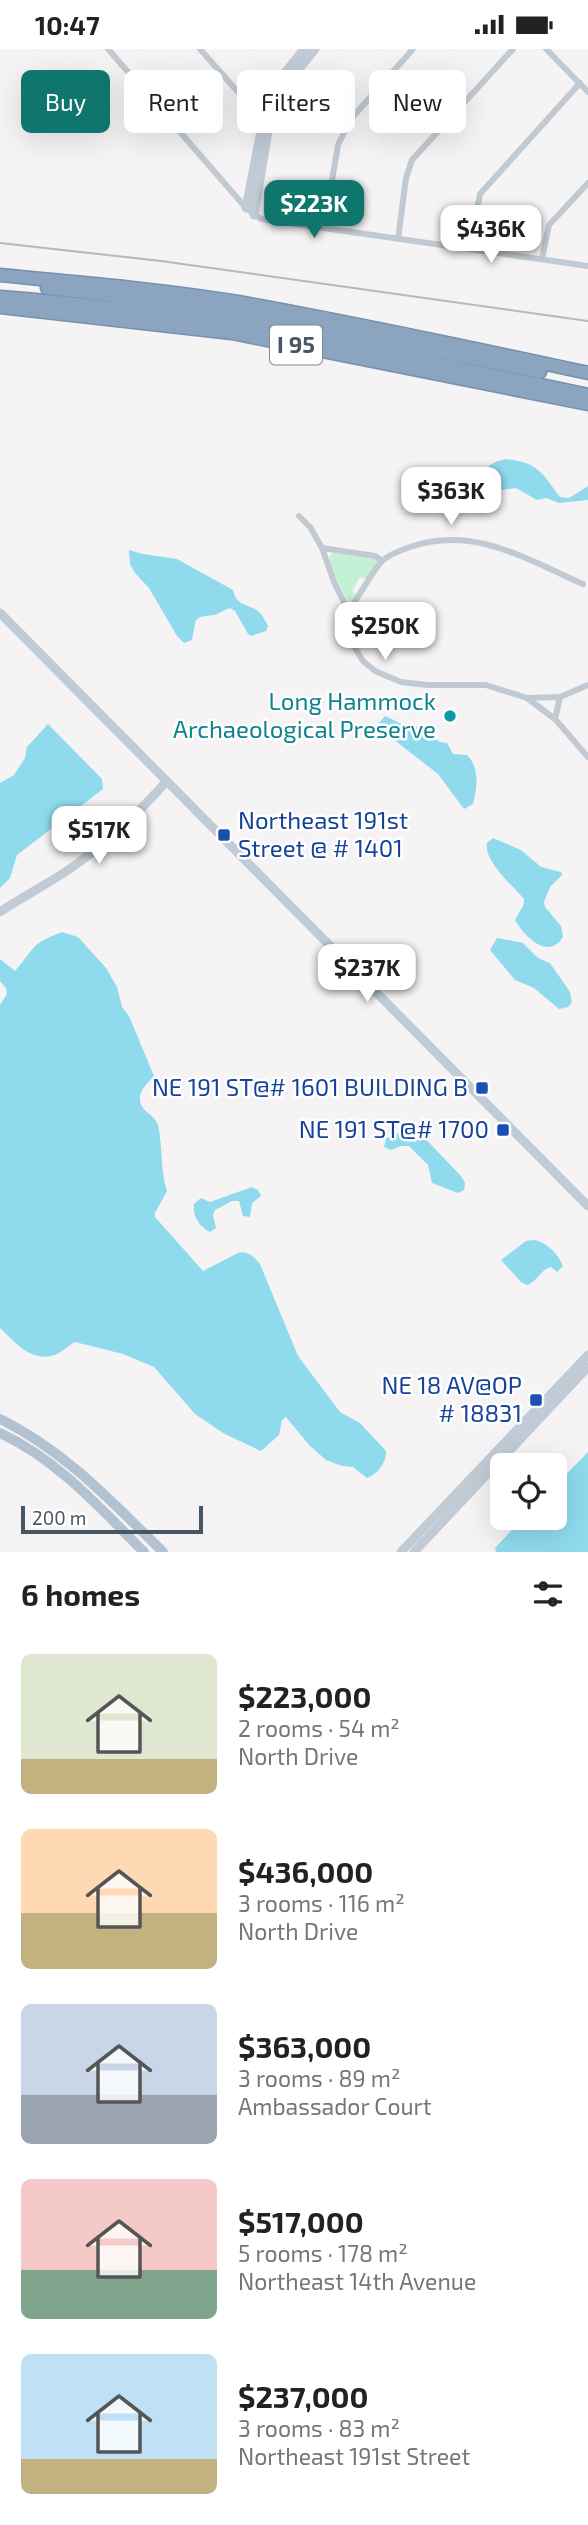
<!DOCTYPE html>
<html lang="en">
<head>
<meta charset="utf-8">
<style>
	:root { --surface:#fff; --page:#f2f2f2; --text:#222; --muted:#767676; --accent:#0f766e }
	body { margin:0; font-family:"Exo 2",sans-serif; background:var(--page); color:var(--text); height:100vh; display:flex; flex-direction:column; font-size:26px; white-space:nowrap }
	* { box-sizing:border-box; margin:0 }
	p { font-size:23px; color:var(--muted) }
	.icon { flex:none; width:38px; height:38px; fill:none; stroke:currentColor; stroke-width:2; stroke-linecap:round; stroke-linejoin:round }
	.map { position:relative; height:1503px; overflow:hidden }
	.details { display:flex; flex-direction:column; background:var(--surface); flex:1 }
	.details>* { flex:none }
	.guide { position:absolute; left:21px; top:21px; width:546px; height:63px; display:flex; gap:14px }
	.tools { position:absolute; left:490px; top:1404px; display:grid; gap:14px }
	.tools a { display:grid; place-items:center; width:77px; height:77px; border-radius:10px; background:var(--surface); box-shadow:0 7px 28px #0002; font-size:35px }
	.scale { position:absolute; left:21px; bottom:18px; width:182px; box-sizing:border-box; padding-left:7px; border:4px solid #4a5661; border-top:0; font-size:19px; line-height:24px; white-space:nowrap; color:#4a5661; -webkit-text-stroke:5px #fff; paint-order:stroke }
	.price { position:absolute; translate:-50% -60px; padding:0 16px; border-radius:14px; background:#fff; color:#222; font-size:23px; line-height:46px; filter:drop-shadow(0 2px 4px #0008) }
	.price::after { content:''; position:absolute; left:50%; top:42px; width:21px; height:16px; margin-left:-10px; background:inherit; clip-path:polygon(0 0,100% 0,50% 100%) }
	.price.current { background:var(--accent); color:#fff }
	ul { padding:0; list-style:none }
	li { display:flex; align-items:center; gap:21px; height:175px; padding:0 21px }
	li span { display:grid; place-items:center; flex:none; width:196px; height:140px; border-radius:10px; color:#555 }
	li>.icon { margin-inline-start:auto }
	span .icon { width:84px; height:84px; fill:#fffc; stroke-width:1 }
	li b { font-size:30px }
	h2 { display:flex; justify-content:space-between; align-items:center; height:84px; padding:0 21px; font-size:30px }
	.pill { padding:0 24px; border-radius:10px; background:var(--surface); box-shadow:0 7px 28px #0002; font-size:24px; line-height:63px }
	.pill.current { background:var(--accent); color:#fff }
	.status { display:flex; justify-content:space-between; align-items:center; height:49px; padding:0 35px; background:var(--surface); direction:ltr }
	.status svg { height:19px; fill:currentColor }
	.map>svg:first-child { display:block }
	.green { fill:#c3f1d5 }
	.water { fill:#90daee }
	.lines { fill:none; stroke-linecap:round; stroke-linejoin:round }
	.highway-casing { stroke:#7690ad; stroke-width:15 }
	.street { stroke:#c1cad2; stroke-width:6 }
	.secondary { stroke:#c1cbd6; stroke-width:9 }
	.primary { stroke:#b3c2d1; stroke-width:10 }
	.highway { stroke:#8ba5c1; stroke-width:12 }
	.rail { stroke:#b5b8bd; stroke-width:2 }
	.culture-dot { fill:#0f9aa8; stroke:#fff; stroke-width:2.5 }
	.transit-dot { fill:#1a4fb4; stroke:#fff; stroke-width:2.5 }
	.labels { text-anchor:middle; stroke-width:5; stroke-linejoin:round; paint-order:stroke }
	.shield { fill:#fff; stroke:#808990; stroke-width:2 }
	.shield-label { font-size:23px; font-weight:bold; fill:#4a5661 }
	.culture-label { font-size:24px; fill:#0d838f; stroke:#fff; text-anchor:end }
	.transit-label { font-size:24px; fill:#164399; stroke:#fff; text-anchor:end }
</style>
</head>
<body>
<div class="status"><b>10:47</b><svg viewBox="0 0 49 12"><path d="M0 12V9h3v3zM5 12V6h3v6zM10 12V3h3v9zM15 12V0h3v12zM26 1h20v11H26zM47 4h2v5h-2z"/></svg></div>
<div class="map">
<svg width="588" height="1503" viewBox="0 0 588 1503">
	<rect width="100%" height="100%" fill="#f5f3f3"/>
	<path class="green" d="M333 504 374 510 377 513 366 530 360 528 352 542 356 545 349 554 334 526 329 508Z"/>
	<path class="water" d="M505 410C538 413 542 424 560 448L569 449 588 437V451L559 454 546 449 537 451 516 439 502 441 492 433 485 424C488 414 496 413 505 410Z
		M129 501 143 505 177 510 233 541C237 558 247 554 258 562 262 565 266 573 268 577L266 582 251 587 248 585 235 562 230 559C224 561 219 565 214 566 191 568 197 570 192 591L184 594 177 587 149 539 135 524 130 515Z
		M385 667 404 676 419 678 440 693 447 694 453 705 467 706C480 719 477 739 473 755L464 760 438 725 384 683 377 682 375 679Z
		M48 675 102 730 103 740 17 806 10 829 0 839V734L14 726 25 709 27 698Z
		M493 789 521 801 541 818 561 823 562 826 550 838 544 853 545 858 561 877 563 888C548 912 524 887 515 871L524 855V850C513 837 483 811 487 794Z
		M62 883 78 888 106 919 117 938 122 958 129 967 154 1027C148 1034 139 1041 140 1050 140 1063 155 1065 158 1076 163 1098 160 1121 167 1142L155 1164V1168L203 1222 238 1204C247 1202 254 1207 260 1215L298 1307 340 1363 360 1374 386 1402C387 1413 377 1426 367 1429L353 1418 342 1417 326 1411 309 1396 286 1368 282 1371 279 1386 261 1402 223 1384 195 1365 154 1318 123 1305 75 1293C69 1296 63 1302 57 1305 32 1315 16 1294 0 1279V956L7 945 6 939 0 932V910L15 922C36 898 30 895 62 883Z
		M497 889 523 894 538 909 550 914 570 943 572 953 568 958 559 960 534 939 515 931 490 901Z
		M411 1079 416 1080 461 1127 465 1134 464 1141 458 1144 432 1134 428 1116 409 1097H401L391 1101 384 1098 386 1089Z
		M252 1138 258 1141 261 1147 252 1154 250 1168 243 1167 239 1152H232L215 1161 213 1166 216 1179 210 1183C200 1178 192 1167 194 1155L201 1149 210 1153Z
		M533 1191C546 1192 559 1206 563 1217L557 1223 551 1218C541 1220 537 1233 527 1236L521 1233 501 1211 526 1192Z
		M588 1403V1503H496L495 1499 524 1468H555V1437Z"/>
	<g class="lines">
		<g class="highway-casing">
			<path id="highway" d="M0 226C79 234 160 240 238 253 355 274 472 299 588 324
				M47 239C214 257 375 289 540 323
				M0 248C199 263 393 305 588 346
				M0 258 232 284 588 355"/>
		</g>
		<path class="street" d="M108 0 246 159 261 170 588 217
			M200 0 253 60 266 69
			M546 0 588 43
			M324 179 338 96 350 71 413 0
			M398 190 406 129 412 111 513 0
			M470 199 480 145 580 34
			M542 210 549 176 588 134
			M299 467 310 478 322 499 334 533 348 561 350 584 355 599 363 612 375 622 401 633 427 636H486L527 649 560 648
			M322 499 375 507 382 512
			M348 561C361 546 369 527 381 513 388 506 401 501 410 498 473 476 526 510 583 535
			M527 649 555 670 588 708
			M555 670 560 648 588 636"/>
		<path class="secondary" d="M246 159 266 56 276 35 304 0
			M254 166 270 70 283 40 315 0
			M0 564 588 1157
			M0 863C25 846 54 832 78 814 111 790 139 763 166 733
			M401 1503 588 1306
			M414 1503 588 1318"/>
		<path class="primary" d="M0 1370C65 1402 112 1453 163 1503
			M0 1384C58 1411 100 1459 144 1503"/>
		<use href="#highway" class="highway"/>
		<path class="rail" d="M0 194 161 212 588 272"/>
	</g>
	<circle class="culture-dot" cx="450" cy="667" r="7"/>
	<g class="transit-dot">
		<rect x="217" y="779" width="14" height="14" rx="3.5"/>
		<rect x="475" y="1032" width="14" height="14" rx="3.5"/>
		<rect x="496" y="1074" width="14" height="14" rx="3.5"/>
		<rect x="529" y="1344" width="14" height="14" rx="3.5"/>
	</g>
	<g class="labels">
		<rect class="shield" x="270" y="276.5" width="52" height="39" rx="5"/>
		<g class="shield-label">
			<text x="296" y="304">I 95</text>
		</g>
		<g class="culture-label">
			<text x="436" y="661">Long Hammock<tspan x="436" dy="28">Archaeological Preserve</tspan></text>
		</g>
		<g class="transit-label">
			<text x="238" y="780" text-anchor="start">Northeast 191st<tspan x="238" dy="28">Street @ # 1401</tspan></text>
			<text x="468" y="1047">NE 191 ST@# 1601 BUILDING B</text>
			<text x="489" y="1089">NE 191 ST@# 1700</text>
			<text x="522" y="1345">NE 18 AV@OP<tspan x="522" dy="28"># 18831</tspan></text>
		</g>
	</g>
</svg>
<div class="tools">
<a><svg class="icon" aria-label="locate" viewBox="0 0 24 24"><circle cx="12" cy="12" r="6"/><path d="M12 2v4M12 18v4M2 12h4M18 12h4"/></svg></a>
</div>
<div class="scale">200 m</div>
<b class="price current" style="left:314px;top:191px">$223K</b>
<b class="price" style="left:491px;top:216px">$436K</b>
<b class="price" style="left:451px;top:478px">$363K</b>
<b class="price" style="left:385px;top:613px">$250K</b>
<b class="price" style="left:99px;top:817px">$517K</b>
<b class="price" style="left:367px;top:955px">$237K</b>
<div class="guide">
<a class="pill current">Buy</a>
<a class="pill">Rent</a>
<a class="pill">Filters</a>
<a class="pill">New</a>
</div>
</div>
<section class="details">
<h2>6 homes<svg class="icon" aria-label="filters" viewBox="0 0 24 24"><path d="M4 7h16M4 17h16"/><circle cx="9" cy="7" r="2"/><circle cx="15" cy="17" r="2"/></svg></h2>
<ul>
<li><span style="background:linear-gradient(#dfe7d0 75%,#c2b280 0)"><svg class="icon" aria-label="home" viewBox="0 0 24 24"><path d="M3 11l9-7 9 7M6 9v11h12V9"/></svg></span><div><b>$223,000</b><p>2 rooms · 54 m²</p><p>North Drive</p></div></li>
<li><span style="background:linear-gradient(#ffd9b3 60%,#c2b280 0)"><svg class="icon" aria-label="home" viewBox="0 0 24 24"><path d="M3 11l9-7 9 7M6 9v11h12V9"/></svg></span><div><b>$436,000</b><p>3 rooms · 116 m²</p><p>North Drive</p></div></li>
<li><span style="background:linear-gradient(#c9d6e8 65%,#9aa5b1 0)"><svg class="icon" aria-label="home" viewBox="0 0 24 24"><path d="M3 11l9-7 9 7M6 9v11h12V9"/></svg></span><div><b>$363,000</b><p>3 rooms · 89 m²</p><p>Ambassador Court</p></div></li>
<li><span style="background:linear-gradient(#f6c9c9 65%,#7fa58c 0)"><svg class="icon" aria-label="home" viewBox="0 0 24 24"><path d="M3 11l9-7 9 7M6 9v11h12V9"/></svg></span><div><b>$517,000</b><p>5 rooms · 178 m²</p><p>Northeast 14th Avenue</p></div></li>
<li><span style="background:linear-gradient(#bfe0f5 75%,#c2b280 0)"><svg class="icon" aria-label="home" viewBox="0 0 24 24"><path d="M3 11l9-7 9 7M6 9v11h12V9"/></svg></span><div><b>$237,000</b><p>3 rooms · 83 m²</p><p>Northeast 191st Street</p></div></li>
</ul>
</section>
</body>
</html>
